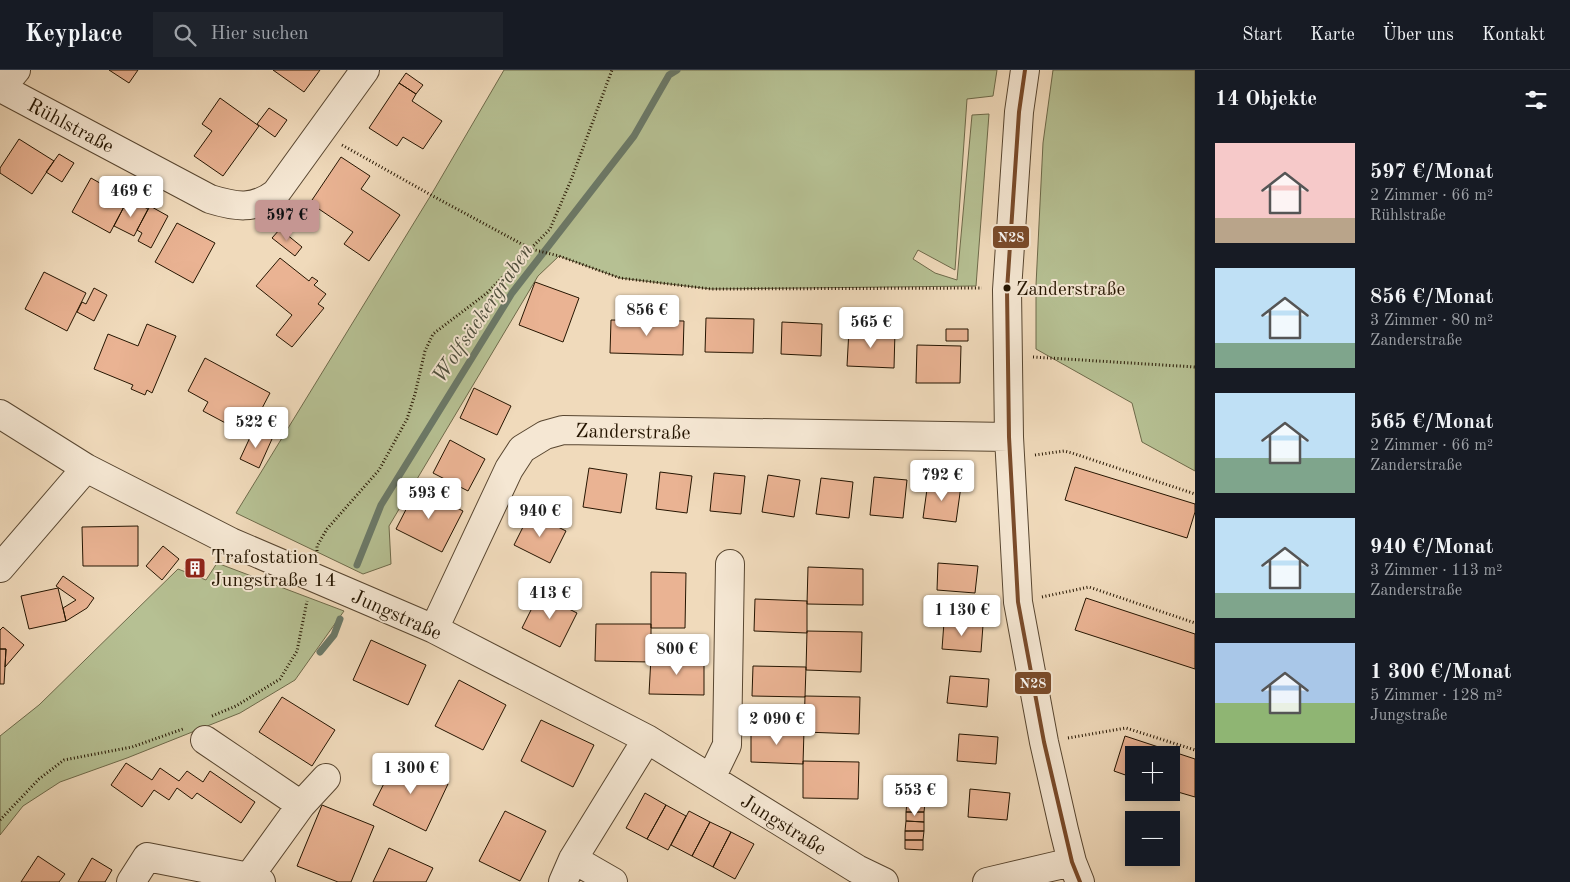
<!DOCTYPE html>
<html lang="de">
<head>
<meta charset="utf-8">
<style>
	:root { --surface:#171b24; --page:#20242c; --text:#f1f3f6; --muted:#9ea1a6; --line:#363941; --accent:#c59692 }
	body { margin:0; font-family:"Old Standard TT",serif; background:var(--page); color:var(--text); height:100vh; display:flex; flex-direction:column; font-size:19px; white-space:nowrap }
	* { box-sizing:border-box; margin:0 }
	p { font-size:16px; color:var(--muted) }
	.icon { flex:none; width:28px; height:28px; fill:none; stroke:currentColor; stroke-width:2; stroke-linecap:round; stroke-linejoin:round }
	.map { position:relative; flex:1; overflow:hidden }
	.details { display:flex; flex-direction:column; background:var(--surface); width:375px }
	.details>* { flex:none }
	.buttons { position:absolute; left:1125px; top:676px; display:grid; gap:10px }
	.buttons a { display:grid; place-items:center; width:55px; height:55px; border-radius:0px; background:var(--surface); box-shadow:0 2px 12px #0003; font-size:25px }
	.price { position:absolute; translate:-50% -42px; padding:0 11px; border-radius:5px; background:#fff; color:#222; font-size:16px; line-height:32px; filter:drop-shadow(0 1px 2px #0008) }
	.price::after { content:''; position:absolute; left:50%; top:30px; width:15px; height:11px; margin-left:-8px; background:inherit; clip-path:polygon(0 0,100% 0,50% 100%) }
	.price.active { background:var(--accent); color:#111 }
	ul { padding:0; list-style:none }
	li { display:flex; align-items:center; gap:15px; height:125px; padding:0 20px }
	li span { display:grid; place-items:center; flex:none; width:140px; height:100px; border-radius:0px; color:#555 }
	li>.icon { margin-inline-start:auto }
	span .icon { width:60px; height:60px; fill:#fffc; stroke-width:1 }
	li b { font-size:21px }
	h2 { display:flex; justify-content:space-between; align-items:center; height:60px; padding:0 20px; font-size:21px }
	header { display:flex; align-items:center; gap:30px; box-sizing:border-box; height:70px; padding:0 25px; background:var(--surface); border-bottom:1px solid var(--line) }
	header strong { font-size:24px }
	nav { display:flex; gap:28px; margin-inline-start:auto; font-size:18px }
	.search { width:350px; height:45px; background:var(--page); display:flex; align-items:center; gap:12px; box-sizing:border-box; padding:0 18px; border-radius:0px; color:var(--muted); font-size:19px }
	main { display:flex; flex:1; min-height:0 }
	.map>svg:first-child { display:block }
	.green { fill:#b6c093; stroke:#6e6a4a }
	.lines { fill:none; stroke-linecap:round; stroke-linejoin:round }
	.stream { stroke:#6b7968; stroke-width:7 }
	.building { fill:#eab393; stroke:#251501 }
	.minor-casing { stroke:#584630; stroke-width:30 }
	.path { stroke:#251501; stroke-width:3; stroke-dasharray:1 2.5; stroke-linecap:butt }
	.minor { stroke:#f5e7d3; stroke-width:28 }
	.bus-1-casing { stroke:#f5e7d3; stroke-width:8 }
	.bus-1 { stroke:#7a4b2a; stroke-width:4 }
	.bus-dot { fill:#251501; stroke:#f5e7d3; stroke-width:2 }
	.labels { text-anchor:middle; stroke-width:4; stroke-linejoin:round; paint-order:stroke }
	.bus-label { font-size:19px; fill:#251501; stroke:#f5e7d3; text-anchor:start }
	.street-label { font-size:20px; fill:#251501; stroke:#f5e7d3 }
	.poi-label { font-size:20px; fill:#251501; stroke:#f5e7d3; text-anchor:start }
	.water-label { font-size:21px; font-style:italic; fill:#4e4f3d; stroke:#f5e7d3 }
	.line-badge { stroke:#f5e7d3; stroke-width:2 }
	.badge-label { font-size:14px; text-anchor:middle; font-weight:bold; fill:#fff }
</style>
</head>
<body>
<header>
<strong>Keyplace</strong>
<div class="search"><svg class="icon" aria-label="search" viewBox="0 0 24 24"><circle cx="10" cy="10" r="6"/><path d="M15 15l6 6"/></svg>Hier suchen</div>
<nav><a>Start</a><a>Karte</a><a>Über uns</a><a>Kontakt</a></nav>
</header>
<main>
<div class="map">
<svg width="1195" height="812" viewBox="0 0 1195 812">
	<rect width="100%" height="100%" fill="#f0dabb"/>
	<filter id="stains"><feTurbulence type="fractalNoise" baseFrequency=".004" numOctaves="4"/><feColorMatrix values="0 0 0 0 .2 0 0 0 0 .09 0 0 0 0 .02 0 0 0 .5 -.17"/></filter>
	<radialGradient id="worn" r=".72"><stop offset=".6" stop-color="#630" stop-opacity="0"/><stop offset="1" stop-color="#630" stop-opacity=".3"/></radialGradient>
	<path class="green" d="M504 0H997L993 26 967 29 955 200 918 180 913 189 935 203 957 210 972 45 989 44 976 216 711 219 620 208 559 186 538 206 389 456 391 494 363 504 236 443 431 125Z
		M1053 0H1195V401L1142 372 1132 333 1036 279V215L1043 73Z
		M217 493 344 541 295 610 240 643 127 688 60 712 23 736 0 765V666L39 635 178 499 206 510Z"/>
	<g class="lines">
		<path class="stream" d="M357 495 381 435 512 223 634 66 669 5 677 0
			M320 582 334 565 340 549"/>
	</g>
	<path class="building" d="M109 0H138L129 13Z
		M273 0H320L304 22Z
		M406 3 423 15 416 24 399 13Z
		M399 13 416 24 412 31 442 51 423 79 403 67 397 76 369 58Z
		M220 28 259 56 223 106 194 86 212 61 202 54Z
		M269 38 287 50 275 67 257 54Z
		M19 69 54 91 32 124 0 103V98Z
		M59 84 74 93 62 112 46 102Z
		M341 87 370 106 361 119 400 145 369 191 344 174 353 162 310 133Z
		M91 108 128 129 110 163 72 142Z
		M128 129 148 139 134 166 114 156Z
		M150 136 168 146 151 178 138 171 142 163 137 160Z
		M177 153 215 173 193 213 155 192Z
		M280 159 302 177 295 186 272 168Z
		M280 188 309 211 312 207 318 211 314 215 326 224 318 234 324 238 292 277 276 265 292 245 256 216Z
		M44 202 86 223 67 261 25 239Z
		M535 212 579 228 563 272 519 255Z
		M94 218 107 225 94 251 77 242 82 232 86 234Z
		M706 248 754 249 753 283 705 282Z
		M611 250 684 251 683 285 610 283Z
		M782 252 822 254 821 286 781 284Z
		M147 254 176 266 152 323 147 320 145 325 131 319 133 315 94 299 108 264 138 276Z
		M849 259 895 261 894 298 847 296Z
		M946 259H968V271H946Z
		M917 275 961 276 960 313H916Z
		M205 288 270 323 248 365 203 341 208 332 188 321Z
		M474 318 511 336 497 365 460 348Z
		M253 361 272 369 259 398 240 389Z
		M450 370 485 389 468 421 433 403Z
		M1075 397 1195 434V442L1187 468 1065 430Z
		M589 398 627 404 621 443 583 437Z
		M660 402 692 406 687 443 656 439Z
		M714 403 745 406 741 444 710 441Z
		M768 405 800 410 794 447 762 442Z
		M874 407 907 410 903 448 870 445Z
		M821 408 853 412 849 448 816 444Z
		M928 412 961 416 956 452 923 448Z
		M417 418 463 441 442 482 396 459Z
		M530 443 566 461 550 493 514 475Z
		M138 456V496H83L82 457Z
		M163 476 179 489 162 510 146 496Z
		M189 490 204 497 201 506 185 499Z
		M938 493 978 496 975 523 937 520Z
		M808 497 863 499V535L807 534Z
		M651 502 686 503 685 558H651Z
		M63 506 94 528 87 538 66 551 63 538 76 530 56 516Z
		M58 518 66 551 29 559 21 526Z
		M539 524 577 543 560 577 522 558Z
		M1086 528 1195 564V599L1075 560Z
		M755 529 807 531V563L754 561Z
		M944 552 983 555 981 582 942 579Z
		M596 554H651V592L595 591Z
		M3 557 24 575 5 597 6 579H0V560Z
		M807 561 862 562 861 602 806 600Z
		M371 570 426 595 408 635 353 610Z
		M0 579H6L4 614H0Z
		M651 587 704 588V625L649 624Z
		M753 596 806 597 805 627 752 626Z
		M950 606 989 609 987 637 947 633Z
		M459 610 506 635 483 680 435 656Z
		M805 626 860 627 859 664 804 662Z
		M282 627 335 660 312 696 259 662Z
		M541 650 594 675 573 717 521 691Z
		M751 659 804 660 803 694 751 692Z
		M959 664 998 667 996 694 957 691Z
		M1125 666 1195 689V727L1171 720V685H1134V708L1114 701Z
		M396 690 448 714 426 761 373 735Z
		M803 691 859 692 858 729 803 728Z
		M126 693 152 710 160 698 179 711 187 701 203 712 210 701 255 732 241 753 197 723 192 729 177 718 169 730 154 720 142 737 111 715Z
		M908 713 925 715V724L907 723Z
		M970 719 1010 723 1007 750 968 747Z
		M645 723 666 735 647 769 626 758Z
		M907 723 925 724V733L907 732Z
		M907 732 925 733 924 742H906Z
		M322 735 374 756 351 812H338L297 796Z
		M666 735 686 746 668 780 647 769Z
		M505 741 546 761 520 811 479 791Z
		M689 741 710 752 692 786 671 775Z
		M906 742H924V752L906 751Z
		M906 751 924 752V761H905Z
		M710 752 731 762 713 797 692 786Z
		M905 761H924L923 770H905Z
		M731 762 754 774 735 809 713 797Z
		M905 770H923V780L905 779Z
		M389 778 433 798 426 812H373Z
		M38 786 65 804 59 812H21Z
		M92 788 112 800 105 812H78Z"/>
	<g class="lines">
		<g class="minor-casing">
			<path id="minor" d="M16 0 1 18 210 129C236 137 254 140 276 123L365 0
				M1025 0 1019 42 1007 220 1009 367 1018 532 1044 672 1064 760 1072 792 1080 812
				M0 344 86 398 231 472 434 559 647 669 857 799 884 812
				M0 498 86 398
				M434 559 509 399 522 379 545 365 563 360 1009 367
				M205 670 301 735 249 807
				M711 708 727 675 730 494
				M301 735 326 708
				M573 789 613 812
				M131 812 147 787 249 807 261 812
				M563 812 573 789 647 669
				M987 812 1072 792"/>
		</g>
		<path class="path" d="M342 75 431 125 531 179 559 186 620 208 711 219 982 218
			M1033 287 1195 297
			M1035 385 1064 381 1072 383 1195 424
			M317 481V476L327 459 379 400 407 349 415 324 425 281 433 264 487 223 550 159 571 110 612 0
			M1042 527 1089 517 1195 553
			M212 646 236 636 280 609 297 581 307 531
			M1068 668 1126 658 1195 680
			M0 750 39 709 64 690 132 677 183 659"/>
		<use href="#minor" class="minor"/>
		<g class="bus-1-casing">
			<path id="bus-1" d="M1025 0 1019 42 1007 220 1009 367 1018 532 1044 672 1072 792 1080 812"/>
		</g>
		<use href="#bus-1" class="bus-1"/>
	</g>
	<defs>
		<g id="building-square" transform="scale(1.125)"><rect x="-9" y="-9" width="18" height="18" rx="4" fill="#8f2418" stroke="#f5e7d3"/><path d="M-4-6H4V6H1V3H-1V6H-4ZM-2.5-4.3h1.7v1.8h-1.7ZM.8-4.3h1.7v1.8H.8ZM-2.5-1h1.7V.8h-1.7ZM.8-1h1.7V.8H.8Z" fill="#fff"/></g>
	</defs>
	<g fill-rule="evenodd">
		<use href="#building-square" x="195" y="498"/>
	</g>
	<circle class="bus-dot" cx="1007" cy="218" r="4.5"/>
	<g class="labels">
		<g class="bus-label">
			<text x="1016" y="225">Zanderstraße</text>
		</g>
		<g class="street-label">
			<text transform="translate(71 55) rotate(28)" y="7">Rühlstraße</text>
			<text transform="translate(633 361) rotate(1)" y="7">Zanderstraße</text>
			<text transform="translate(397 544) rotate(24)" y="7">Jungstraße</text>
			<text transform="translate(784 754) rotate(32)" y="7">Jungstraße</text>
		</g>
		<g class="poi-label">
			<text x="211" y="493">Trafostation<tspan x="211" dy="23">Jungstraße 14</tspan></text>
		</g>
		<g class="water-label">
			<text transform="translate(482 243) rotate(-56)" y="7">Wolfsäckergraben</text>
		</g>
	</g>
	<g class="line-badge">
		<rect x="992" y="155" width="38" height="24" rx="5" fill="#7a4b2a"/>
		<rect x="1014" y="601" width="38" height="24" rx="5" fill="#7a4b2a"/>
	</g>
	<g class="badge-label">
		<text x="1011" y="172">N28</text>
		<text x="1033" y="618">N28</text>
	</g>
	<rect width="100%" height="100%" filter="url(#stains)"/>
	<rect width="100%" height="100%" fill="url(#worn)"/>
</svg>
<div class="buttons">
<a>+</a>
<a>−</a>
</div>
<b class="price" style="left:131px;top:148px">469 €</b>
<b class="price active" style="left:287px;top:172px">597 €</b>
<b class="price" style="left:647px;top:267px">856 €</b>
<b class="price" style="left:871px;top:279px">565 €</b>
<b class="price" style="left:256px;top:379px">522 €</b>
<b class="price" style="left:942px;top:432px">792 €</b>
<b class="price" style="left:429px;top:450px">593 €</b>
<b class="price" style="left:540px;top:468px">940 €</b>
<b class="price" style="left:550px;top:550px">413 €</b>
<b class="price" style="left:962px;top:567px">1 130 €</b>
<b class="price" style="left:677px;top:606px">800 €</b>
<b class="price" style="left:777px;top:676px">2 090 €</b>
<b class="price" style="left:411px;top:725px">1 300 €</b>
<b class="price" style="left:915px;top:747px">553 €</b>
</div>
<section class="details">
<h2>14 Objekte<svg class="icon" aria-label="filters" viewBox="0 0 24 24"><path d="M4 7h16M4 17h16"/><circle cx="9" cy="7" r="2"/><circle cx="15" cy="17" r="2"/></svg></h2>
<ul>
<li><span style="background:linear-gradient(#f6c9c9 75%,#b9a48a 0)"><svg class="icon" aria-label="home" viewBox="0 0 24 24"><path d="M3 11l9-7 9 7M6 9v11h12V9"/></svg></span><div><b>597 €/Monat</b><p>2 Zimmer · 66 m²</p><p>Rühlstraße</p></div></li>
<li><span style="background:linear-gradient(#bfe0f5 75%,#7fa58c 0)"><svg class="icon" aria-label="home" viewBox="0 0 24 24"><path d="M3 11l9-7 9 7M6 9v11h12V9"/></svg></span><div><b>856 €/Monat</b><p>3 Zimmer · 80 m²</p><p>Zanderstraße</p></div></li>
<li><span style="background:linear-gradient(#bfe0f5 65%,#7fa58c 0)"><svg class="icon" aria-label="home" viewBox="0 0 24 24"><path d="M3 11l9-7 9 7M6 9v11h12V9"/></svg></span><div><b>565 €/Monat</b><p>2 Zimmer · 66 m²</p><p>Zanderstraße</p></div></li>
<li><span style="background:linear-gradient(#bfe0f5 75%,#7fa58c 0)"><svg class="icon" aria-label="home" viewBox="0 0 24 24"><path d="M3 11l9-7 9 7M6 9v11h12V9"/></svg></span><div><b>940 €/Monat</b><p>3 Zimmer · 113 m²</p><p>Zanderstraße</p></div></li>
<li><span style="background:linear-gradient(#a9c7e8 60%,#8fb573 0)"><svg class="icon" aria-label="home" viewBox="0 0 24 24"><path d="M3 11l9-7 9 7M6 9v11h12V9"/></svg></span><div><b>1 300 €/Monat</b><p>5 Zimmer · 128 m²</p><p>Jungstraße</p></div></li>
</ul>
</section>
</main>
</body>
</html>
